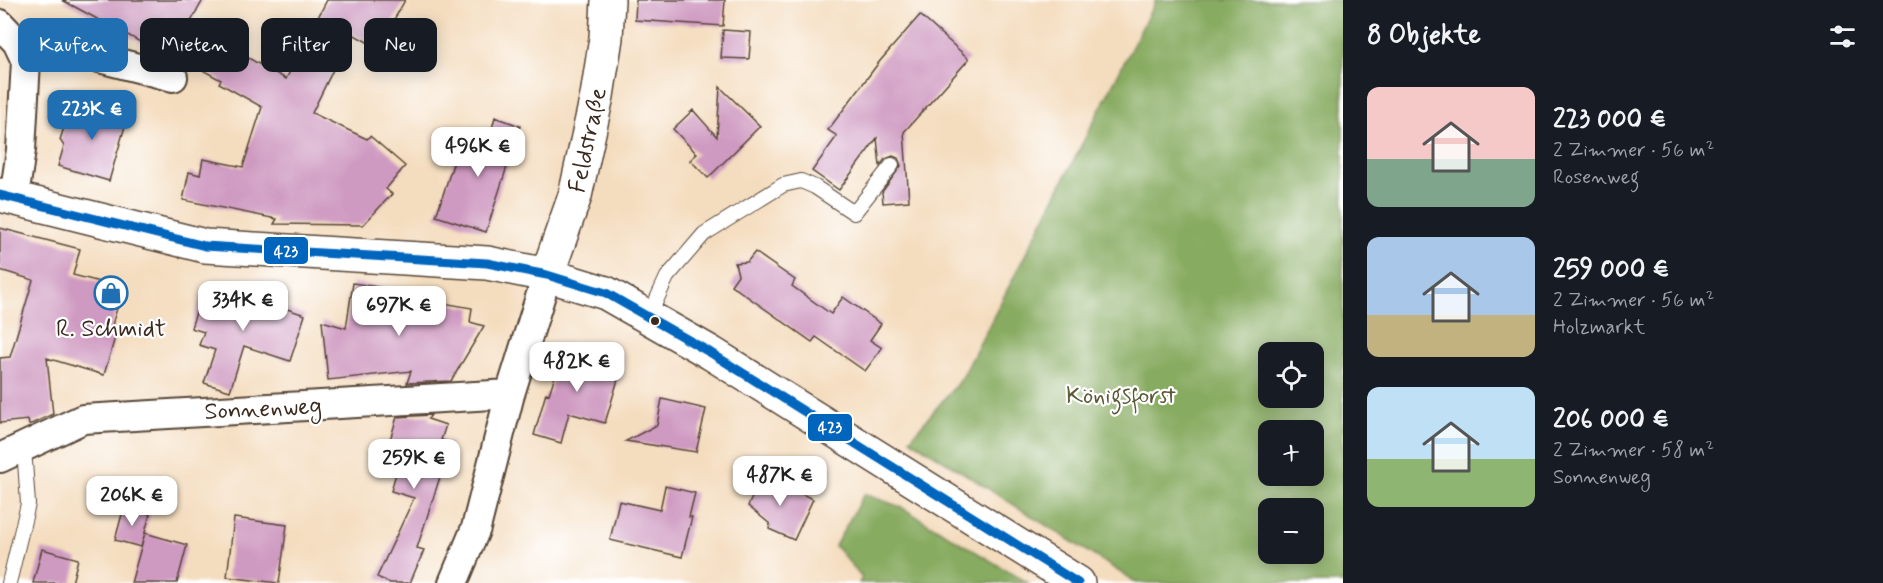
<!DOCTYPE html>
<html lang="de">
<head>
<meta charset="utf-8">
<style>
	:root { --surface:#171b24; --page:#20242c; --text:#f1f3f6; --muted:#9ea1a6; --accent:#1f6fb2 }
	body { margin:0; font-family:Mynerve,sans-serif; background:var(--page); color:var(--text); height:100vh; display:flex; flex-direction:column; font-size:22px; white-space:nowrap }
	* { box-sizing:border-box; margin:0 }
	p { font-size:20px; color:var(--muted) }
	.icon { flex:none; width:33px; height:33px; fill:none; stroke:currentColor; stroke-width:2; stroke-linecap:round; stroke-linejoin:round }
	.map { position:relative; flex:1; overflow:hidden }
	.details { display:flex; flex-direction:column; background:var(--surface); width:540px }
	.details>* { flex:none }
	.guide { position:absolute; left:18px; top:18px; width:570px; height:54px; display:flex; gap:12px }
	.tools { position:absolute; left:1258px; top:342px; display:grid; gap:12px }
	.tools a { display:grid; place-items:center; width:66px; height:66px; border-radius:12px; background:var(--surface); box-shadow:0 3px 15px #0003; font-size:30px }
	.price { position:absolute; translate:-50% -51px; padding:0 14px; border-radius:12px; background:#fff; color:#222; font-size:20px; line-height:39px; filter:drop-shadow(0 2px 3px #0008) }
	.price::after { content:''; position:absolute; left:50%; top:36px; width:18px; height:14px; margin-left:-9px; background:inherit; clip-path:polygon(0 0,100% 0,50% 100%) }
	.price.selected { background:var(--accent); color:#fff }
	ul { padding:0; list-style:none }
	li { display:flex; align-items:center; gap:18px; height:150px; padding:0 24px }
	li span { display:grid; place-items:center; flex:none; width:168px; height:120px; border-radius:12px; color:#555 }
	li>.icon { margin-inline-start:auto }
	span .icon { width:72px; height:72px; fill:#fffc; stroke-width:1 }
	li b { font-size:26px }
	h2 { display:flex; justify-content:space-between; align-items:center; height:72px; padding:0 24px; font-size:26px }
	.pill { padding:0 21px; border-radius:12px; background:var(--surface); box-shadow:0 3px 15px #0003; font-size:21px; line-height:54px }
	.pill.selected { background:var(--accent); color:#fff }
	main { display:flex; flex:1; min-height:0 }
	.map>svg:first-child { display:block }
	.forest { fill:#87ab60; stroke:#616a3f; stroke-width:1.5; fill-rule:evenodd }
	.building { fill:#cf9ac1 }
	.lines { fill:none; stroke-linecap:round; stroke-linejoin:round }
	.service-casing { stroke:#574536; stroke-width:16 }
	.minor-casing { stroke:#574536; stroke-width:32 }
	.secondary-casing { stroke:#574536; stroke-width:36 }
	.service { stroke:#fff; stroke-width:14 }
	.minor { stroke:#fff; stroke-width:28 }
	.secondary { stroke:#fff; stroke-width:33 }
	.bus-1-casing { stroke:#fff; stroke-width:14 }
	.bus-1 { stroke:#0065bd; stroke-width:9 }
	.bus-dot { fill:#3b2a1e; stroke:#fff; stroke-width:2 }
	.labels { text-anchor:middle; stroke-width:4.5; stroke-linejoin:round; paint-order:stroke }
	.street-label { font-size:24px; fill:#3b2a1e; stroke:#fff }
	.poi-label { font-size:24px; fill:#3b2a1e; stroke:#fff }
	.park-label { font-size:24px; fill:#5c5935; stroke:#fff }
	.line-badge { stroke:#fff; stroke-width:2 }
	.badge-label { font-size:16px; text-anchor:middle; font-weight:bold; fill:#fff }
</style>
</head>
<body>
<main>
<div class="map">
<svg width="1343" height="583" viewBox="0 0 1343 583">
	<rect width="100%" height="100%" fill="#fff"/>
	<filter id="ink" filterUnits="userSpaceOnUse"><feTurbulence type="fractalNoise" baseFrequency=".0167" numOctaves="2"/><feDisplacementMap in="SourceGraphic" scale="12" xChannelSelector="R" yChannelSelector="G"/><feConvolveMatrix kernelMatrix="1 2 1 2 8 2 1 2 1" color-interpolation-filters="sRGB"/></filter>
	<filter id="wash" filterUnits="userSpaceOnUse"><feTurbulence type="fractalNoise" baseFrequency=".008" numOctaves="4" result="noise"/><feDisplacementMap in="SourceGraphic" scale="24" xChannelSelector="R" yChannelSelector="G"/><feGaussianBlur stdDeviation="1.35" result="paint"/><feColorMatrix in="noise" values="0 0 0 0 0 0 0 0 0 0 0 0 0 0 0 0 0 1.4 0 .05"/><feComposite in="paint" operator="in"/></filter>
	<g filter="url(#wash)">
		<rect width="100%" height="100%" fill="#f4ddbf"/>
		<path class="forest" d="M1156 0H1343V583H1137L910 439 962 378ZM1269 352H1314V398H1269ZM1269 430H1314V476H1269ZM1269 508H1314V554H1269Z
			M864 494 901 507 1028 583H859L862 577 835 546Z"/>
		<g id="blocks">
			<path class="building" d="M62 0H203L189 25 286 79 327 0H405L378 48 351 33 312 113 367 139 370 136 405 166 386 189 392 194 363 225 274 224 277 219 183 200 189 172 200 175 203 159 243 167 262 107 219 83 221 80 175 55 172 60 128 35 126 36 114 28Z
				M636 0H725L723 26 635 20Z
				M920 15 969 59 904 132 909 201 883 203 882 192 901 166 898 158 893 156 885 159 880 166 877 138 839 190 812 171 837 136 828 130 880 61Z
				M723 30 751 32 749 59 721 58Z
				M720 87 760 126 708 178 690 160 697 154 673 129 693 110 717 137Z
				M76 101 128 116 109 181 58 166 64 146 60 140 65 124 71 120Z
				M495 117 520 126 486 232 436 216 461 140 487 148Z
				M0 228 80 249 73 275 123 288 110 332 116 334 104 375 47 358 53 414 29 425 28 420 0 423V358L10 357 33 280 0 270Z
				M755 252 795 280 792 286 831 314 843 297 881 324 870 340 882 348 865 371 816 337 812 342 731 285 738 275 735 263 747 262Z
				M353 283 421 294 420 299 472 308 470 322 484 326 451 381 407 383 411 371 328 380 322 321 346 328Z
				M204 287 259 304 260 300 305 315 290 361 244 346 230 391 204 383 215 350 199 345 204 332 191 328Z
				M564 349 622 366 605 423 569 413 561 443 534 435 546 393 549 394Z
				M662 399 706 409 696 452 626 441 657 425Z
				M431 415 428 419 446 425 441 440 451 443 417 548 424 550 410 583H390L377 577 414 498 391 491 404 445 390 440 397 417Z
				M762 476 813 499 794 540 769 529 770 524 748 506Z
				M665 486 695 493 689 517H692L682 557 610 540 619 501 660 510Z
				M124 507 150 514 141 547 115 540Z
				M234 518 287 525 279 583 227 577Z
				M145 533 187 545 177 583H131Z
				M42 549 78 559 72 583H33Z"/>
		</g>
	</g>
	<g filter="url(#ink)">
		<use href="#blocks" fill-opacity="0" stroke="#574536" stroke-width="1.5"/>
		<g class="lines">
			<g class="service-casing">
				<path id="service" d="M649 316 667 277 704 234 783 185 801 181 815 187 854 213 892 165
					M9 583 28 504 24 448"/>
			</g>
			<g class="minor-casing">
				<path id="minor" d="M0 24 17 42 26 61 21 150 14 198
					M17 42 41 43 173 77
					M0 458 83 419 510 394
					M453 583 476 528 510 394 547 275"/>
			</g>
			<g class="secondary-casing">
				<path id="secondary" d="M0 195 205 246 487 263 547 275 606 293 711 353 1078 583
					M547 275 575 196 597 96 606 38 608 0"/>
			</g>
			<use href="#service" class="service"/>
			<use href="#minor" class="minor"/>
			<use href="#secondary" class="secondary"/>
			<g class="bus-1-casing">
				<path id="bus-1" d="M0 195 205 246 487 263 547 275 606 293 711 353 1078 583"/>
			</g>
			<use href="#bus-1" class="bus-1"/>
		</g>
	</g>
	<defs>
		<g id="shop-ring" transform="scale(1.725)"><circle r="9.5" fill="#fff" stroke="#1f6fb2" stroke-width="1.5"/><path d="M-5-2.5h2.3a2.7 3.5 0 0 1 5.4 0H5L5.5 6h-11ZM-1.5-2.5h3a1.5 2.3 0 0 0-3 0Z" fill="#1f6fb2"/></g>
	</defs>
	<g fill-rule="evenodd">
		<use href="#shop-ring" x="111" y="293"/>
	</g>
	<circle class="bus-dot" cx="655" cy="321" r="5"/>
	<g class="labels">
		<g class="street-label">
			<text transform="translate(587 140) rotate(-78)" y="8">Feldstraße</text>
			<text transform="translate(263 408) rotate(-3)" y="8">Sonnenweg</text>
		</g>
		<g class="poi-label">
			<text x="111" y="336">R. Schmidt</text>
		</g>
		<g class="park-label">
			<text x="1121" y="403">Königsforst</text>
		</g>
	</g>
	<g class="line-badge">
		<rect x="263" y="236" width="46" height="29" rx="6" fill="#0065bd"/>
		<rect x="807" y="413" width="46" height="29" rx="6" fill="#0065bd"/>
	</g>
	<g class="badge-label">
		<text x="286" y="257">423</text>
		<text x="830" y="433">423</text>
	</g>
</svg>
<div class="tools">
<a><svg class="icon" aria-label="locate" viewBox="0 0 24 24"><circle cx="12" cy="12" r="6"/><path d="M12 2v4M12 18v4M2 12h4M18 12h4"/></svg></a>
<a>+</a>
<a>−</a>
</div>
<b class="price selected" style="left:92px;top:141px">223K €</b>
<b class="price" style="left:478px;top:178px">496K €</b>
<b class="price" style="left:243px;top:332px">334K €</b>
<b class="price" style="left:399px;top:337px">697K €</b>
<b class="price" style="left:577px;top:393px">482K €</b>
<b class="price" style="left:414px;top:490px">259K €</b>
<b class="price" style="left:780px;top:507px">487K €</b>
<b class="price" style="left:132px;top:527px">206K €</b>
<div class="guide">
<a class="pill selected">Kaufen</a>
<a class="pill">Mieten</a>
<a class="pill">Filter</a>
<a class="pill">Neu</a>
</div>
</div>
<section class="details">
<h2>8 Objekte<svg class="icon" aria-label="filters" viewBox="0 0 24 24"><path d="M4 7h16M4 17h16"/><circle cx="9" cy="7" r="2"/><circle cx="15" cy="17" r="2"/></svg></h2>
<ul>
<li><span style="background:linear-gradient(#f6c9c9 60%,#7fa58c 0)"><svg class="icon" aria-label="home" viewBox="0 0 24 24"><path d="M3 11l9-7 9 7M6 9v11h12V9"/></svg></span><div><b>223 000 €</b><p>2 Zimmer · 56 m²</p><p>Rosenweg</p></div></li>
<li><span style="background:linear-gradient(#a9c7e8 65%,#c2b280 0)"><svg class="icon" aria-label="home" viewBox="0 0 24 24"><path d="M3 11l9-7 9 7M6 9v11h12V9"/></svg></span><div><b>259 000 €</b><p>2 Zimmer · 56 m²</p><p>Holzmarkt</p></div></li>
<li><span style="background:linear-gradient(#bfe0f5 60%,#8fb573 0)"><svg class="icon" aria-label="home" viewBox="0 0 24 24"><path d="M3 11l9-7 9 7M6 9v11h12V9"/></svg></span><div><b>206 000 €</b><p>2 Zimmer · 58 m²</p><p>Sonnenweg</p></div></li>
</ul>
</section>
</main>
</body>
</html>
